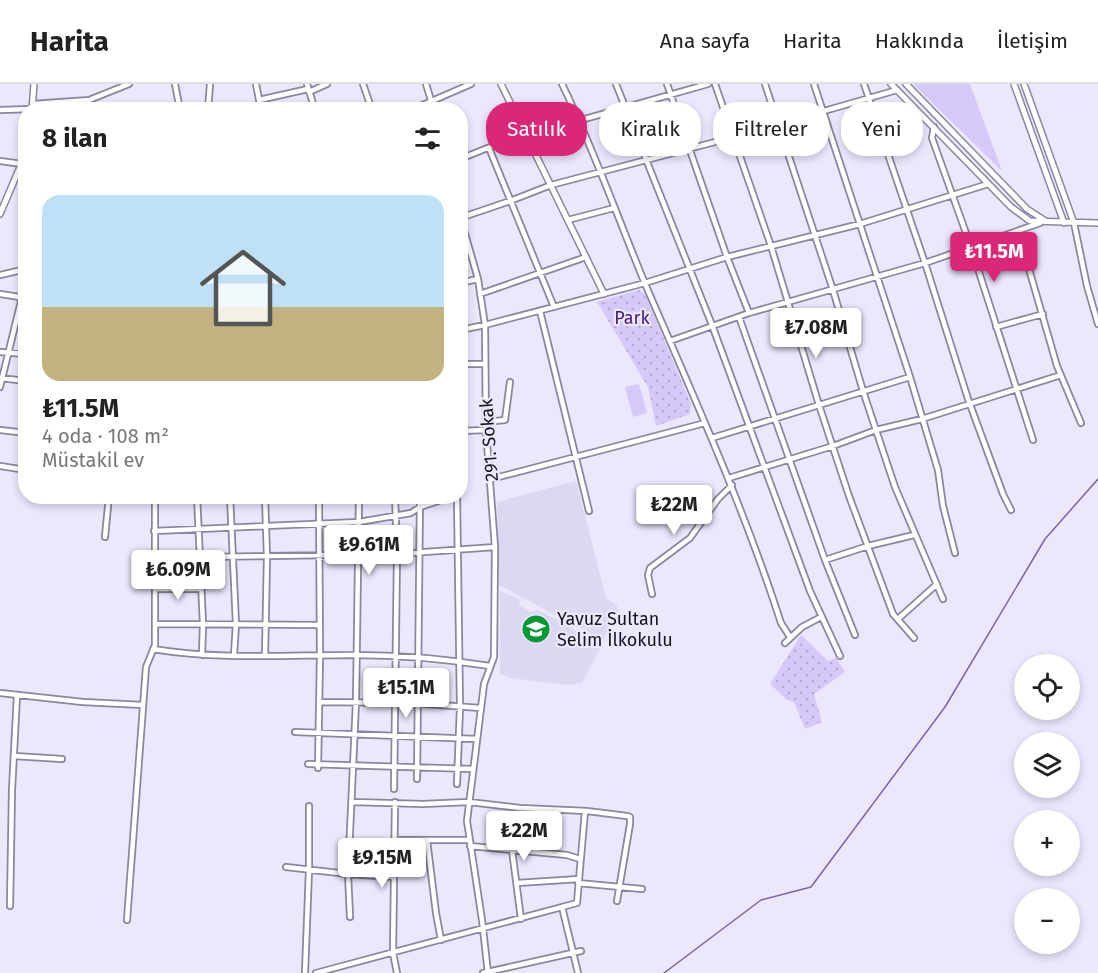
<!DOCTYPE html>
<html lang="tr">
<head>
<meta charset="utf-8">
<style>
	:root { --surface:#fff; --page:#f6f6f6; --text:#222; --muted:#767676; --line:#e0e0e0; --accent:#db2777 }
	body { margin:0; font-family:"Fira Sans",sans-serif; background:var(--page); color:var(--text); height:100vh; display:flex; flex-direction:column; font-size:22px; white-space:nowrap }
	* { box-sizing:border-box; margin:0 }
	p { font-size:20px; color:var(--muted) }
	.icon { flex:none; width:33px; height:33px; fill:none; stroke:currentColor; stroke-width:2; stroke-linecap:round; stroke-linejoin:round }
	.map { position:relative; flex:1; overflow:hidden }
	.side { position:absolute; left:18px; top:18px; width:450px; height:402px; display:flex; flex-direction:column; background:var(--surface); border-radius:24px; box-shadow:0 3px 9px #0003 }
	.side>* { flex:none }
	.banner { position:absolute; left:486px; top:18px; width:522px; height:54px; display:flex; gap:12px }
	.tools { position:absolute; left:1014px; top:570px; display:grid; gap:12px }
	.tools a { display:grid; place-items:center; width:66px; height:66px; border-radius:50%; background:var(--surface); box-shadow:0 3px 9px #0003; font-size:30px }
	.price { position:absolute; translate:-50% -51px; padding:0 14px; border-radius:6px; background:#fff; color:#222; font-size:20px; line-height:39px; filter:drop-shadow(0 2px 3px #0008) }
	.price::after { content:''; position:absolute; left:50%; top:36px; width:18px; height:14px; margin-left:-9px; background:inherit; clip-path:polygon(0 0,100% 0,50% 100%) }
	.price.selected { background:var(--accent); color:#fff }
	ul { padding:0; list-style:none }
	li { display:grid; align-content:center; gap:12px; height:318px; padding:0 24px }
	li+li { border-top:2px solid var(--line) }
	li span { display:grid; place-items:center; height:186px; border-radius:18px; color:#555 }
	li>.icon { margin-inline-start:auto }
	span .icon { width:108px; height:108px; fill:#fffc; stroke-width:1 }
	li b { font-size:26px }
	h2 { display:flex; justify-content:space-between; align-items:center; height:72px; padding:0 24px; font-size:26px }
	.pill { padding:0 21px; border-radius:24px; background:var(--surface); box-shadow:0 3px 9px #0003; font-size:21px; line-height:54px }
	.pill.selected { background:var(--accent); color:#fff }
	header { display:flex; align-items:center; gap:36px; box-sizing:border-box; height:84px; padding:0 30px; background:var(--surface); border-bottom:2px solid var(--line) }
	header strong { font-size:28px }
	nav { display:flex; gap:33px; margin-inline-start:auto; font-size:21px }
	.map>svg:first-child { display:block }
	.built { fill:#ddd7f1 }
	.grass { fill:#d4c9f9 }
	.park { fill:url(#park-dots) }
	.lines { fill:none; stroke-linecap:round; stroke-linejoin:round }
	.stream { stroke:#7866a3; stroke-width:1.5 }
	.minor-casing { stroke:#8b869e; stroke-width:8 }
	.tertiary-casing { stroke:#8b869e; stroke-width:8 }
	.minor { stroke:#fff; stroke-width:4.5 }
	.tertiary { stroke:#fff; stroke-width:5 }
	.labels { text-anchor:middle; stroke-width:4.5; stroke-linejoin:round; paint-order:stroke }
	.park-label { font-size:18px; fill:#431b7d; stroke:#ece7fd }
	.street-label { font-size:18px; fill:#17141d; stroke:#ece7fd }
	.poi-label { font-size:18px; fill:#17141d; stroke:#ece7fd; text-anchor:start }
</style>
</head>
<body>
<header>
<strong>Harita</strong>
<nav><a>Ana sayfa</a><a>Harita</a><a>Hakkında</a><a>İletişim</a></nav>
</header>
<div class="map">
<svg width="1098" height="889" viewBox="0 0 1098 889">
	<defs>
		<pattern id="park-dots" width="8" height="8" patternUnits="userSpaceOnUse" patternTransform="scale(1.5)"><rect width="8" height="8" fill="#d4c9f9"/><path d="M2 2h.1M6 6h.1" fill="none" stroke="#b5acd5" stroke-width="1.8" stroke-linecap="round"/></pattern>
	</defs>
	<rect width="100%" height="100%" fill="#ece7fd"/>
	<path class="built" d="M576 397 606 514 617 522 618 527 603 556 499 501 497 418Z
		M500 507 519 515 520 522 531 528 538 526 602 561 582 599 568 601 511 594 500 590Z"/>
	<path class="grass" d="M913 0H970L1002 87Z
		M639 300 647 329 633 333 625 303Z"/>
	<path class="park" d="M639 206 645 210 691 320 690 330 656 342 648 303 597 218Z
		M801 551 828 577 836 574 845 588 814 610 822 638 805 645 794 618 787 616 770 600Z"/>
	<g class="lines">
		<path class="stream" d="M664 889 761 816 811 803 945 623 1045 455 1098 395"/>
		<g class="minor-casing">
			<path id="minor" d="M175 0 180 26
				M256 0 261 26
				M307 0 315 26
				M363 0 372 26
				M426 0 434 26
				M562 0C594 65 618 135 646 202 694 313 744 424 781 539L790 553
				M616 0 712 241 810 507 840 572
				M667 0 727 173 749 229
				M715 0 771 162 819 321 849 412 893 530 914 554
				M765 0 833 206 863 307 895 403 943 515
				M814 0 910 293 938 386 943 422 955 469
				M864 0 925 179 968 315 1003 410 1011 426
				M309 8 327 0
				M259 16 308 5
				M80 17 82 26
				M33 20 89 16 129 0
				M0 26 33 25
				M208 26 210 0
				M411 26 471 0
				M934 43 932 54 971 163 1033 356
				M489 64 554 223
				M460 75 500 59 708 0
				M0 77 22 80
				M460 132 478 195 485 241 486 346 495 463 494 573 484 600 467 737 482 836 488 889
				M460 134 510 117 551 101 734 53 897 6
				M568 136 614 124
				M1074 139 1087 202 1098 240
				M1018 147 1057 282 1081 339
				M0 191 26 185
				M460 199 478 195
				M0 210 26 214
				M480 210 586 173
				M540 227 589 427
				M739 233 825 476 855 551
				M996 243 1043 230
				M460 246 485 241 645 199 727 173 860 140 988 100
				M670 257 749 229 925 179 1040 139
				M0 268 26 270
				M460 280H484
				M0 294 26 297
				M0 303 22 213
				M486 338 505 336 510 298
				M0 346 26 349
				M460 347 486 346
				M712 354 910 293
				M0 382 26 386
				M729 394 833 362 876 346 922 335 1061 291
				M491 395 705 339
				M197 412 203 540 202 571
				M230 412 236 540 234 571
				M154 447 359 438 411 429 420 423 453 412
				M105 453 109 412
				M200 473 397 470 495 463
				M825 476 868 462 914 451
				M155 505H202
				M652 510 648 491 650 484 690 454 718 415 732 401
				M898 535 937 500
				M155 540 319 541
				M785 559 802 543 821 533
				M153 565C219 576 287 571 354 571 399 571 445 575 490 582
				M265 572 267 473 265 412
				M0 609 83 618 143 621
				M320 618 412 619 481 624
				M295 648 477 655
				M14 672 62 675
				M308 680 473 685
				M318 684 320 571 319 412
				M417 695 420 412
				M457 700 460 623 457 412
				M394 705 397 470 395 412
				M353 718 423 720 469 718 520 724 587 727 627 732 630 733V740L617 817
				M395 718 393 869 397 889
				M394 756H469
				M427 756 436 829 441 856
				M470 762 567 771 580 775
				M512 766 521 835
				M286 783 348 790 393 793
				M517 799 579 795
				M578 799 642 805
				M10 822 12 706 17 611
				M562 823 578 889
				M350 833 348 790 356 618 359 412
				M127 836 146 583 155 561V412
				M305 889 309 786V722
				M316 889 577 819 585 727
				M483 889 581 867"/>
		</g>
		<g class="tertiary-casing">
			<path id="tertiary" d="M501 0 604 210
				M891 0 1011 123 1030 137 1098 139
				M906 0 1027 125 1044 136
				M1014 0 1064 139
				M1024 0 1074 139
				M32 26 34 0
				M0 130 26 69"/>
		</g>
		<use href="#minor" class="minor"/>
		<use href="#tertiary" class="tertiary"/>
	</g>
	<defs>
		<g id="school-disc" transform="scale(1.5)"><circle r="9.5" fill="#089a32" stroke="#ece7fd"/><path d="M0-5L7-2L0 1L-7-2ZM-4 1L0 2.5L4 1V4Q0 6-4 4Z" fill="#fff"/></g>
	</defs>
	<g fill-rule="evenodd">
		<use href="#school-disc" x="536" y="545"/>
	</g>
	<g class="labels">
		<g class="park-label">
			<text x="632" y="240">Park</text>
		</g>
		<g class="street-label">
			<text transform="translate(489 356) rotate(-94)" y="6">291. Sokak</text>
		</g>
		<g class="poi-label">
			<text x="557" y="541">Yavuz Sultan<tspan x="557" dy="21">Selim İlkokulu</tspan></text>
		</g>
	</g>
</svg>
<div class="tools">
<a><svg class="icon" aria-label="locate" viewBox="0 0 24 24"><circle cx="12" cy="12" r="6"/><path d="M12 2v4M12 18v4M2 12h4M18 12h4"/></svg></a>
<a><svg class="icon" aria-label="layers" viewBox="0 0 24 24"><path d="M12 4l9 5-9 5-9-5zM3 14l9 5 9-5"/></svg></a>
<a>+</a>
<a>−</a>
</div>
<b class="price selected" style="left:994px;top:199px">₺11.5M</b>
<b class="price" style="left:816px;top:275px">₺7.08M</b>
<b class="price" style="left:674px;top:452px">₺22M</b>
<b class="price" style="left:369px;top:492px">₺9.61M</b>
<b class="price" style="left:178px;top:517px">₺6.09M</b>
<b class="price" style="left:406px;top:635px">₺15.1M</b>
<b class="price" style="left:524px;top:778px">₺22M</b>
<b class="price" style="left:382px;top:805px">₺9.15M</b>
<div class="banner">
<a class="pill selected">Satılık</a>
<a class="pill">Kiralık</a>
<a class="pill">Filtreler</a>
<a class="pill">Yeni</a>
</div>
<section class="side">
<h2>8 ilan<svg class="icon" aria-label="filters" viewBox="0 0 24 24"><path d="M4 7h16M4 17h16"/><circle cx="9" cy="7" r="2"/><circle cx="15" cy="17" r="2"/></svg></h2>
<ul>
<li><span style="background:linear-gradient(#bfe0f5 60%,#c2b280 0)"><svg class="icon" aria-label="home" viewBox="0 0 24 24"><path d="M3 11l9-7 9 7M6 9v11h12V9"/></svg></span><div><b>₺11.5M</b><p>4 oda · 108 m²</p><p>Müstakil ev</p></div></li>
</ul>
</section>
</div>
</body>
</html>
